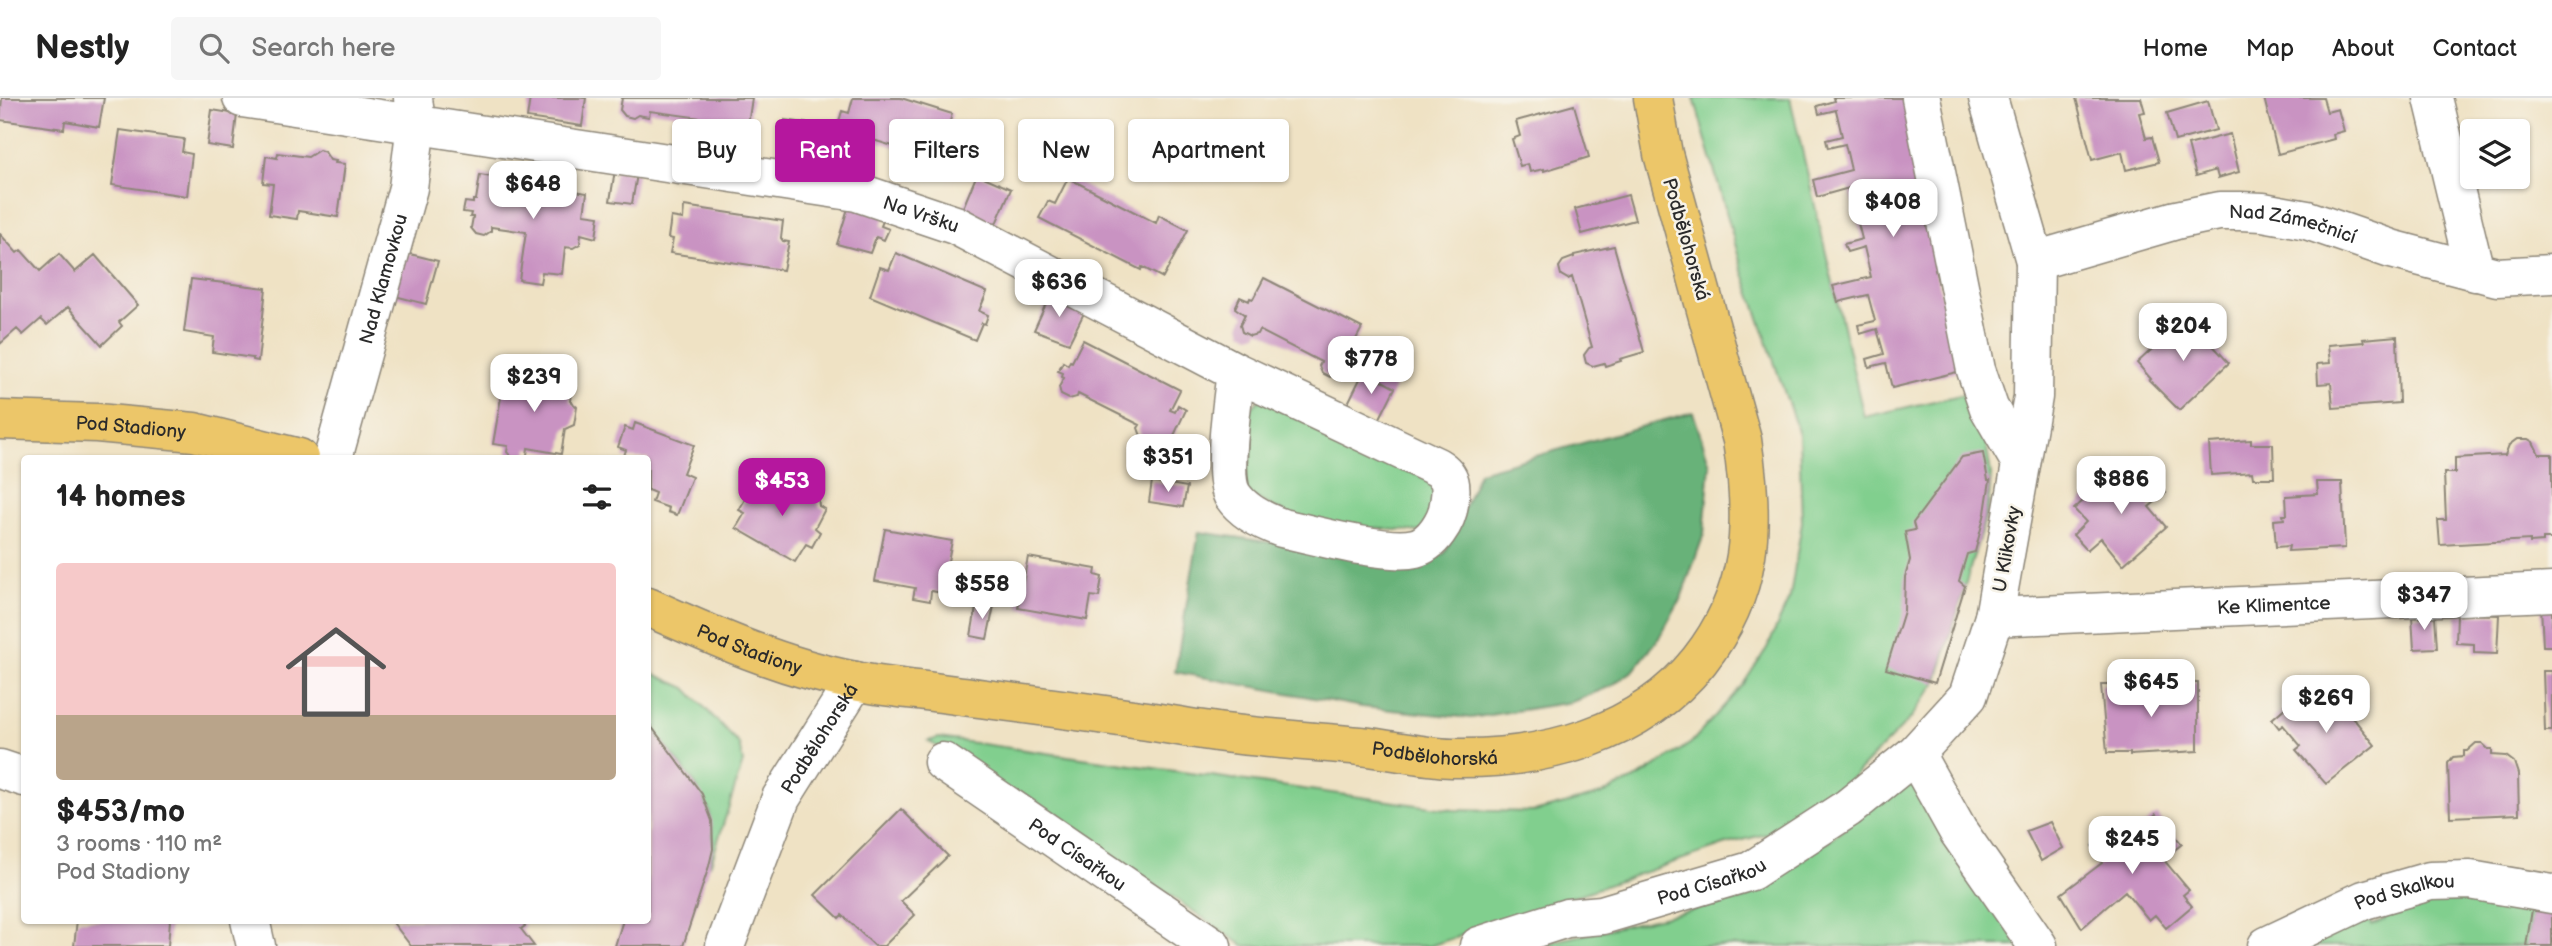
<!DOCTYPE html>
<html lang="en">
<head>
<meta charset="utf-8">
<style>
	:root { --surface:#fff; --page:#f6f6f6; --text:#222; --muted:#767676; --line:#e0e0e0; --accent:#b5179e }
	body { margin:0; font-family:"Balsamiq Sans",sans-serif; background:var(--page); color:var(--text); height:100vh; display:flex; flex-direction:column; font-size:26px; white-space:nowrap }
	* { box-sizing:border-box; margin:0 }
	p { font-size:23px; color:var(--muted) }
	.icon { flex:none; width:38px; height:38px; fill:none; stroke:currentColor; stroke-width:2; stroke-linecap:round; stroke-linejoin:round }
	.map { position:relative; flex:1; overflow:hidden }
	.panel { position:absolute; left:21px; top:357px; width:630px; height:469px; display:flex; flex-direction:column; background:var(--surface); border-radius:7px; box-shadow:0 2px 5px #0004 }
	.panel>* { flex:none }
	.guide { position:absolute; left:672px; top:21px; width:665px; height:63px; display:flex; gap:14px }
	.buttons { position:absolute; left:2460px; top:21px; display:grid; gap:14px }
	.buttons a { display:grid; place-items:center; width:70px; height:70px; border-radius:7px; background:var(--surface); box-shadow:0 2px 5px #0004; font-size:35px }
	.price { position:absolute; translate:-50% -60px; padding:0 16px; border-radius:14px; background:#fff; color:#222; font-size:23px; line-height:46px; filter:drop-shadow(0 2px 4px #0008) }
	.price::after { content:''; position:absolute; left:50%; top:42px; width:21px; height:16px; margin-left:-10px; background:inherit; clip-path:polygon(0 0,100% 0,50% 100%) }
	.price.current { background:var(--accent); color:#fff }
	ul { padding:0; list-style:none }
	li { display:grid; align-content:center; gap:14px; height:371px; padding:0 35px }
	li span { display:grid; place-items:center; height:217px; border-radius:7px; color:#555 }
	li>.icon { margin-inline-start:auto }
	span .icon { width:126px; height:126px; fill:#fffc; stroke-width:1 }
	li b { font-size:30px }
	h2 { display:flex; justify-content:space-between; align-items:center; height:84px; padding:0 35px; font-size:30px }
	.pill { padding:0 24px; border-radius:7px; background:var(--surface); box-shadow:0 2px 5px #0004; font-size:24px; line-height:63px }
	.pill.current { background:var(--accent); color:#fff }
	header { display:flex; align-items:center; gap:42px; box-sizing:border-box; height:98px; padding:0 35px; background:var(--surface); border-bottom:2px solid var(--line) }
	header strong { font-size:33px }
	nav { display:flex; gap:38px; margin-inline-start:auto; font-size:24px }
	.search { width:490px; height:63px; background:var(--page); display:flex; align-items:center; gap:18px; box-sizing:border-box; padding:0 24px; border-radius:7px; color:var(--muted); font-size:26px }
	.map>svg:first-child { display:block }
	.green { fill:#81cf8e; stroke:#567d5c; stroke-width:2 }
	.forest { fill:#68b279; stroke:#4a6e52; stroke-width:2 }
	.building { fill:#c993c2 }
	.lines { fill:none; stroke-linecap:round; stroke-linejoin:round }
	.minor-casing { stroke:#8d8678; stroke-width:41 }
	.major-casing { stroke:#8d8678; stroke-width:41 }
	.minor { stroke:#fff; stroke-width:38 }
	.major { stroke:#ecc669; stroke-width:38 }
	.labels { text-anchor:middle; stroke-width:5; stroke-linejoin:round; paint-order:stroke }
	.street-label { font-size:19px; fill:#2b2b2b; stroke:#f7f3e8 }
</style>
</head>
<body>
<header>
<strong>Nestly</strong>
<div class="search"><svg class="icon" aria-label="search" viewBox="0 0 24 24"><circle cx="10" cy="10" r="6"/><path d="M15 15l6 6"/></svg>Search here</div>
<nav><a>Home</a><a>Map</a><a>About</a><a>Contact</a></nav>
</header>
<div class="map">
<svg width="2552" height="848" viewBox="0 0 2552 848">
	<rect width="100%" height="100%" fill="#f7f3e8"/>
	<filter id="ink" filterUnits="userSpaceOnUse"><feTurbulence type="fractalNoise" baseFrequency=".0143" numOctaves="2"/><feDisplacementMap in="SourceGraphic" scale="14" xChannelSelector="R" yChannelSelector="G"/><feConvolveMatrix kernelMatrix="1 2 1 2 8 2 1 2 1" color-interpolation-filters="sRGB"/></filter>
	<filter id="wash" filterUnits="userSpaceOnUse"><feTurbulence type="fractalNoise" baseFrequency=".00686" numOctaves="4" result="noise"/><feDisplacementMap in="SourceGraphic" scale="28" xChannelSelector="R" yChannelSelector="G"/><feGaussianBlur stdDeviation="1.57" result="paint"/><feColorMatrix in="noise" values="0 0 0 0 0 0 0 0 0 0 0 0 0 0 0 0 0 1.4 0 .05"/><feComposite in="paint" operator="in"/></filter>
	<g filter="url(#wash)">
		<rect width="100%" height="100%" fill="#efe2c4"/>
		<path class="green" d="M1694 0H1790L1864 319 1978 293 1991 376 1988 410 1936 585 1910 621 1838 694 1770 735 1727 746 1430 848H1244L1091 743 928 643 939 640 1453 712 1534 714 1602 696 1639 679 1691 645 1742 588 1767 550 1790 499 1802 424 1799 337 1741 167Z
			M1260 301 1426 380 1439 401 1422 434 1306 425 1243 394 1249 313Z
			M648 573 686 590 739 646 743 664 710 768 713 740 709 712 696 687 648 624Z
			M1910 666 2020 848H1533L1747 800 1842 733Z
			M2469 802 2532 812 2526 848H2302L2368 818 2372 827 2385 822 2382 815C2410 807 2440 803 2469 802Z"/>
		<path class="forest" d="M1693 314 1710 367 1704 436 1681 500 1659 540 1634 572 1611 588 1572 604 1471 620 1362 609 1175 574 1199 434 1419 466 1445 455 1479 374Z"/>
		<g id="blocks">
			<path class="building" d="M2 0H104L99 29 65 23 64 31 0 22Z
				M530 0H586L582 28 527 20Z
				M622 0H752L748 27 729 24 728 28 722 33 713 31 709 25V21L650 13 649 19 638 17 633 20 625 18 620 12Z
				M853 0H901L952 16 944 44 950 46 945 64 837 31 842 13 849 15Z
				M1833 0H1906L1942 170 1935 172 1961 273 1892 290 1886 265 1869 269 1867 261 1884 256 1877 231 1860 236 1858 227 1875 223 1868 197 1838 204 1833 188 1871 179 1864 149 1847 154 1844 146 1862 141 1849 90 1817 99 1813 82 1851 72 1845 46 1828 50 1826 42 1842 38 1836 12 1819 16 1817 8 1834 3Z
				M2076 0H2141L2145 14 2139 15 2146 40 2152 39 2159 64 2126 72 2122 54 2092 62Z
				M2264 0H2323L2327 14 2338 11 2344 33 2333 36 2334 41 2278 56Z
				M2208 3 2216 32 2175 43 2167 15Z
				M1574 7 1589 59 1544 73V71L1530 74 1528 66 1520 68 1512 41 1520 38 1516 23Z
				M212 12 237 16 233 51 207 47Z
				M785 22 819 27 813 65 780 60Z
				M120 32 184 41 182 54 192 56 187 98 112 87Z
				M2230 36 2239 74 2218 80 2216 72 2196 78 2188 47Z
				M319 52 325 54 330 62 336 63 335 65 345 66 338 119 298 113 297 121 269 117 273 86 263 85 266 58 277 60 278 55 308 59Z
				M615 72 637 76 632 106 610 103Z
				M977 76 1011 91 995 128 962 112Z
				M480 77 587 95 584 116 599 118 596 140 581 136 580 146 573 150 565 149 562 176 542 174 540 185 519 182 526 134 491 129V133L484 138 476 136 471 130 473 119H470L471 115 463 114 465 104 473 105V102H476Z
				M1068 80 1156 125 1159 117 1188 132 1163 180 1142 169 1141 172 1039 120 1048 103 1055 106Z
				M1628 97 1635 122 1582 136 1575 111Z
				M849 107 885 118 881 128 889 131 884 142 876 139 870 155 837 146Z
				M684 108 783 123 781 140 783 143 789 144 783 172 670 155 673 141 668 140 671 119 683 121Z
				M0 136 17 155 21 152 40 173 59 156 75 174 95 157 138 207 119 224 122 228 102 247 68 209 47 227 41 221 23 237 17 231 0 246Z
				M1614 148 1644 254 1620 261 1621 263 1605 268 1604 265 1593 268 1586 265 1584 257 1589 250 1592 249 1572 179 1568 181 1561 177 1559 169 1563 163 1574 159V157Z
				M402 154 438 163 426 206 391 197Z
				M896 155 987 194 979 213 988 217 985 226 982 225 975 242 870 198 880 169 889 172Z
				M1264 180 1362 230 1337 277 1330 279 1322 275 1319 268 1321 264 1259 232 1257 236 1250 238 1242 234 1240 227 1245 217 1235 210 1240 199 1249 203 1250 200 1253 201Z
				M191 181 266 190 258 263 253 262V260L212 254 214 239 184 234Z
				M1051 195 1085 213 1069 245 1034 232Z
				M2191 219 2196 225V229L2229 265 2179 312 2149 282 2151 281 2137 265 2177 228V224L2183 220Z
				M2397 238 2399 305 2333 310 2331 285 2318 286 2317 266 2330 265 2328 247 2364 244 2363 241Z
				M1083 242 1180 292 1170 312 1175 314 1178 307 1186 312 1170 346 1156 340 1150 341 1141 338 1138 330 1140 327 1078 296 1077 299 1069 301 1061 297 1059 289 1064 280 1062 279 1063 275 1058 273 1063 264 1068 267 1070 263 1072 264Z
				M1364 273 1395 290 1378 324 1347 307Z
				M505 276 540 282 541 276 564 280 572 286 570 303 577 309 574 327 565 331 561 356 528 350 527 357 522 360H512L507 354 508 348 493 346Z
				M635 325 694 347 683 375 692 379 677 417 668 414 669 410 652 404 655 395 648 392V360H623L626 352 618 349 625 329 633 332Z
				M2517 341H2528L2533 344 2539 356H2552V441H2543V444L2530 445V442L2440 447 2438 422H2446L2444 375H2455V360L2505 357 2509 347Z
				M2251 342V346H2273L2274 380H2253L2252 374 2211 377 2209 345Z
				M1983 355 1988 382H1990L1985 415 1975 454 1967 456 1959 483 1965 488 1935 585 1886 571 1904 513 1905 479 1910 462 1905 434 1915 432 1913 425 1962 359Z
				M2116 373 2133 392 2150 377 2166 395 2149 409 2166 429 2123 467 2101 440 2087 452 2073 437 2086 424 2074 411Z
				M767 377 799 396 809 392 818 397 819 408 825 411 815 430 820 434 812 449 806 446 795 464 736 430 745 415 739 412 749 394 756 397Z
				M1152 383 1187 389 1183 409 1149 404Z
				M2317 384H2342L2345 450 2288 453 2289 448 2276 449 2274 422 2284 421 2283 417H2287L2286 398 2318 396Z
				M885 431 952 443 947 468 956 470 950 499 942 498 943 495 931 493 930 503 913 500 915 490 875 483Z
				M1028 459 1096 471 1095 477 1102 479 1099 499 1091 498 1087 522 1018 510Z
				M977 504 994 508 987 541 971 538Z
				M2541 508H2552V548H2543Z
				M2457 516 2499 517 2497 556 2474 555V546L2456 545Z
				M2435 517 2437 550 2414 551 2412 518Z
				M2543 573H2552V633H2545Z
				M2170 585H2198V653L2130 657V655H2107L2101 587H2131V590L2170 588Z
				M2328 589 2375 647 2326 686 2296 652 2301 648 2283 627 2279 630 2272 621 2286 609 2294 618Z
				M648 624 702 696 712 723 713 751 709 768 683 848H615L623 822H648Z
				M2476 645H2482L2488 651H2492V657L2506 658 2514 664 2518 676 2519 716 2450 719 2448 665 2453 659 2464 658V653H2467Z
				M901 711 948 758 901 803 915 817 884 848H875L842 817 839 820 815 797Z
				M2156 716 2182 746 2163 761 2189 792 2183 797 2192 808 2166 830 2155 817 2149 822 2125 793 2082 830 2061 796 2102 765 2092 748 2106 735 2110 740 2115 736 2123 745Z
				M2050 724 2063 750 2041 763 2026 733Z
				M2532 812 2552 815V848H2526Z
				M77 822H170L168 848H74Z
				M391 822H521L525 828 521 831 534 848H411Z"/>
		</g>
	</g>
	<g filter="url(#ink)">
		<use href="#blocks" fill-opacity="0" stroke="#8d8678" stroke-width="2"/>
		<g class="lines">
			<g class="minor-casing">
				<g id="minor">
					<path id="s1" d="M242 0 857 94 955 127 1236 274 1437 369C1452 378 1452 389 1449 406 1447 423 1432 446 1415 450 1387 457 1314 437 1282 430 1265 424 1244 414 1233 398 1221 380 1233 298 1236 274"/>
					<path d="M1921 0 1976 272 1989 310 2021 365"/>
					<path d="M1988 0 2035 163 2033 299 1994 519 1968 598 1915 656 1958 733 2038 848"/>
					<path d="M2433 0 2475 174"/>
					<path id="s2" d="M2035 163 2176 122 2219 113H2240L2263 114 2307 122 2391 151 2497 179 2552 176"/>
					<path id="s3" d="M333 360 408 90 416 26 413 0"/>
					<path id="s4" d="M1994 519 2552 494"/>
					<path id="s5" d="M943 664 1212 848"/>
					<path d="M0 671 24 679"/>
					<path d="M250 822 256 848"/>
					<path id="s6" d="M725 848 781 700 855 583"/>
					<path id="s7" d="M1479 848 1567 820 1602 817 1751 773 1848 710 1915 656"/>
					<path id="s8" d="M2267 848 2364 802 2430 783 2470 782 2552 796"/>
				</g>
			</g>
			<g class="major-casing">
				<g id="major">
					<path id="s9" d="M0 322 97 325 194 334 299 360"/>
					<path id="s10" d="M648 509C715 539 782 569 855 583 883 589 913 591 941 595 1008 604 1074 612 1140 622 1171 626 1202 633 1233 636 1275 641 1317 644 1360 648 1390 651 1422 659 1452 660 1544 662 1640 637 1699 563 1754 493 1755 426 1742 342L1663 56 1653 0"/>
				</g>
			</g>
			<use href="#minor" class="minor"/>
			<use href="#major" class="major"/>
		</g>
	</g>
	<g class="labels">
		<g class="street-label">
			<text dy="7" stroke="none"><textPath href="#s1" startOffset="690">Na Vršku</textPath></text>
			<text dy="7" stroke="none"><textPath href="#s2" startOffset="266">Nad Zámečnicí</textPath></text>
			<text transform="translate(1687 141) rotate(74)" y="7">Podbělohorská</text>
			<text dy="7" stroke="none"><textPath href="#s3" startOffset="186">Nad Klamovkou</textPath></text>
			<text dy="7" stroke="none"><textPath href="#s9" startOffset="131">Pod Stadiony</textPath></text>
			<text transform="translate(2006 451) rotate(-80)" y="7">U Klikovky</text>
			<text dy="7" stroke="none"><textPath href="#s4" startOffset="280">Ke Klimentce</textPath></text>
			<text dy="7" stroke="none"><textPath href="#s10" startOffset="110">Pod Stadiony</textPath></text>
			<text dy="7" stroke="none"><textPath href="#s6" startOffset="229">Podbělohorská</textPath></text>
			<text dy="7" stroke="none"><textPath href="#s10" startOffset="805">Podbělohorská</textPath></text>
			<text dy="7" stroke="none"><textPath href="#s5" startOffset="163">Pod Císařkou</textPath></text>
			<text dy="7" stroke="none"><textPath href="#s7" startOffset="242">Pod Císařkou</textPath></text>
			<text dy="7" stroke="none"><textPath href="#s8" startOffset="149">Pod Skalkou</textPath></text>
		</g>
	</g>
</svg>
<div class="buttons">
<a><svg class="icon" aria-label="layers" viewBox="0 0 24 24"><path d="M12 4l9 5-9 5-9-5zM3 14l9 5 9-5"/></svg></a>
</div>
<b class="price" style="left:533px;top:123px">$648</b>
<b class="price" style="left:1893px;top:141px">$408</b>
<b class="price" style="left:1059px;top:221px">$636</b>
<b class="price" style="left:2183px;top:265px">$204</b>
<b class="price" style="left:1371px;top:298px">$778</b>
<b class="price" style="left:534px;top:316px">$239</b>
<b class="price" style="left:1168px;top:396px">$351</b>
<b class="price" style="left:2121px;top:418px">$886</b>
<b class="price current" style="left:782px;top:420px">$453</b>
<b class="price" style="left:982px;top:523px">$558</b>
<b class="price" style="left:2424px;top:534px">$347</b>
<b class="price" style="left:2151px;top:621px">$645</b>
<b class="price" style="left:2326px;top:637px">$269</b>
<b class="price" style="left:2132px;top:778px">$245</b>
<div class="guide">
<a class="pill">Buy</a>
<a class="pill current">Rent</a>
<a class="pill">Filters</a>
<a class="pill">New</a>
<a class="pill">Apartment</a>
</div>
<section class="panel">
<h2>14 homes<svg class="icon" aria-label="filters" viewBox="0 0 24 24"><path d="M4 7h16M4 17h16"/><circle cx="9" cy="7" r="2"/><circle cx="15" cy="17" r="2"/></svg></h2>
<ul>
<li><span style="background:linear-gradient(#f6c9c9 70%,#b9a48a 0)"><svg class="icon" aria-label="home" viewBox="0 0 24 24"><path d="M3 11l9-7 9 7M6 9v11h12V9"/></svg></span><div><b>$453/mo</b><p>3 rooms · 110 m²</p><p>Pod Stadiony</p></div></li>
</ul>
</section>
</div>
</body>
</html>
